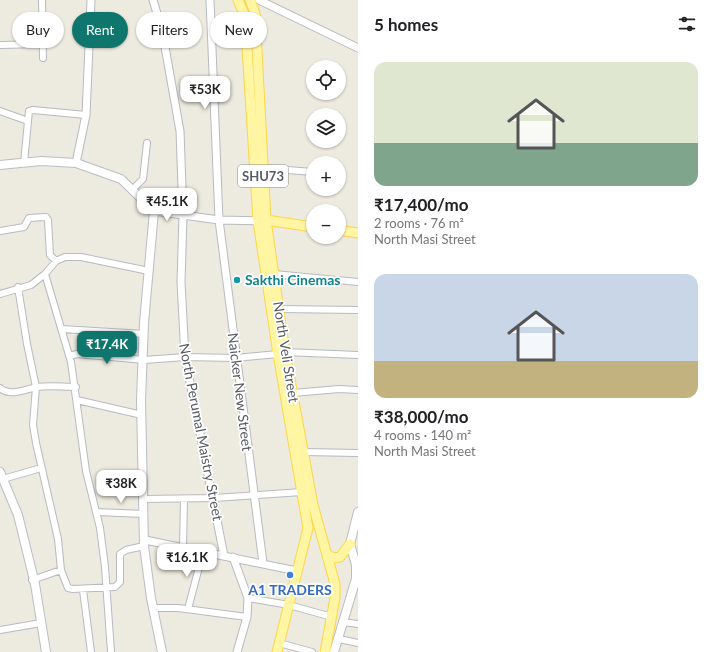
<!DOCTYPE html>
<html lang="en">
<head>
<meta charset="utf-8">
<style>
	:root { --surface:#fff; --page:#f6f6f6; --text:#202124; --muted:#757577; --accent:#0f766e }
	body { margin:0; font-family:Lato,sans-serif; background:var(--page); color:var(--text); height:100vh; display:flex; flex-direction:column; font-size:15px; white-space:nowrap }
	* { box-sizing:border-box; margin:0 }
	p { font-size:13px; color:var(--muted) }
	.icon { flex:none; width:22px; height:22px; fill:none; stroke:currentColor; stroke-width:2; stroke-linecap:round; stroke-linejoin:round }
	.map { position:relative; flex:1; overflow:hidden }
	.panel { display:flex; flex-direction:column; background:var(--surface); width:356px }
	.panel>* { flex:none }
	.top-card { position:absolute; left:12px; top:12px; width:286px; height:36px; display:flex; gap:8px }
	.fabs { position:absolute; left:306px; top:60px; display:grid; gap:8px }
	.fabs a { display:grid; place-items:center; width:40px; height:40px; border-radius:50%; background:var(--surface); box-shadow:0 1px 3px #0004; font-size:20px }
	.price { position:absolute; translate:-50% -34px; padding:0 9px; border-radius:8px; background:#fff; color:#222; font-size:13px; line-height:26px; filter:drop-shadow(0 1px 2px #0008) }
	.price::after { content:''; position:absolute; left:50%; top:24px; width:12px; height:9px; margin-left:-6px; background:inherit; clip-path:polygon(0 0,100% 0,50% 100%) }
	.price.on { background:var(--accent); color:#fff }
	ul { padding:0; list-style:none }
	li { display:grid; align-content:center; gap:8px; height:212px; padding:0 16px }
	li span { display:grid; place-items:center; height:124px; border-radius:12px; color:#555 }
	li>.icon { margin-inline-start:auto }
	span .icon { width:72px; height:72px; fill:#fffc; stroke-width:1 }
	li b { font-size:17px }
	h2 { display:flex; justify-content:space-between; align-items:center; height:48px; padding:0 16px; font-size:17px }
	.chip { padding:0 14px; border-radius:18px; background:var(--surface); box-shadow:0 1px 3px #0004; font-size:14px; line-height:36px }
	.chip.on { background:var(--accent); color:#fff }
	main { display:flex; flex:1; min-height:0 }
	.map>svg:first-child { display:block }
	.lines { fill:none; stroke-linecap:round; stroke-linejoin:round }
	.minor-casing { stroke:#b7bac0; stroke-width:8 }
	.tertiary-casing { stroke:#b7bac0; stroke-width:9 }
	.secondary-casing { stroke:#babdc5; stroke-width:10 }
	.primary-casing { stroke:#ffd546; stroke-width:11 }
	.minor { stroke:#fff; stroke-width:6 }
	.tertiary { stroke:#fff; stroke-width:7 }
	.secondary { stroke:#fff; stroke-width:8 }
	.primary { stroke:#fff5a2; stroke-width:9 }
	.culture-dot { fill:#0f9aa8; stroke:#fff; stroke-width:1.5 }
	.shop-dot { fill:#3f7fe0; stroke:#fff; stroke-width:1.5 }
	.labels { text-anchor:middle; stroke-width:3.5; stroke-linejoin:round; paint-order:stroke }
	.shield { fill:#fff; stroke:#8a8d91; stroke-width:1 }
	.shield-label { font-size:13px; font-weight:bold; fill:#585c62 }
	.culture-label { font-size:14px; font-weight:bold; fill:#0d838f; stroke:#fff; text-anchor:start }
	.street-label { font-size:14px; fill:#585c62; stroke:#fff }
	.shop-label { font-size:14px; font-weight:bold; fill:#366cbe; stroke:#fff }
</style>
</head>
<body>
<main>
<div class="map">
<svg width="358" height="652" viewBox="0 0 358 652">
	<rect width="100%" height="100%" fill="#edebdf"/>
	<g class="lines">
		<g class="minor-casing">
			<path id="minor" d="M42 0 43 58
				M0 45 43 44
				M0 111 28 121 24 163
				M28 121 29 111 33 110 86 115
				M262 168 313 172
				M132 190 143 179 147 143
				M0 231 24 227 29 218 46 217 48 220 50 255 56 261
				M45 274 71 362 86 471 100 528 105 567 111 652
				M274 274 358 282
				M18 287 27 344 36 387 33 425 36 443 58 539 61 570 68 588 73 589 115 587 120 582V554L126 550 144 546
				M0 294 31 285 45 274 56 261 65 257H81L149 271
				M279 309 358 310
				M62 329 144 334
				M285 352 358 355
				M69 356 77 354 144 360 185 357 236 358 278 354
				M0 388C10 397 26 389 37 387 49 385 64 387 76 387
				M293 393 339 389 358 390
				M77 400 142 415
				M304 452 358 453
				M3 479 41 468
				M144 499 214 498 302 492
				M97 512 144 514
				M183 548 184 499
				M32 580 61 570
				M83 590 91 652
				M248 598 289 605 332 617
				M153 608H178L247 617
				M188 609 203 552
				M342 622 358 624
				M0 630 41 623
				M339 639 358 643
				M279 643 312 652"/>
		</g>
		<g class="tertiary-casing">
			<path id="tertiary" d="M153 0 162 30 180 131 183 216 181 282 185 357 224 556
				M210 0 219 220 263 563
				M259 0 358 48
				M76 163 86 115 91 0
				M154 211 219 220 262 221
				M145 540 297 571
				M233 557 248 598 247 617 237 652"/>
		</g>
		<g class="secondary-casing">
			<path id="secondary" d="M0 165 41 161 76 163 121 179 154 211 144 323 141 400 144 546 151 598 162 652
				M0 472 18 515 35 584 46 652
				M334 652 356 579V565L350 544 358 512"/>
		</g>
		<g class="primary-casing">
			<path id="primary" d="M238 0 245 16 258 221 278 354 308 528 277 652
				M250 0 255 13 266 220 285 352 313 505 335 584V598L325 652
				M266 220 313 227
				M339 230 358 233
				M327 554 333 558 340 557 350 544"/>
		</g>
		<use href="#minor" class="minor"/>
		<use href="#tertiary" class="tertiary"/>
		<use href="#secondary" class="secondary"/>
		<use href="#primary" class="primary"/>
	</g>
	<circle class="culture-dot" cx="237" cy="280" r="4"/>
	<circle class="shop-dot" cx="290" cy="575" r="4"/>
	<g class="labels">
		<rect class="shield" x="238" y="165" width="50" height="22" rx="3"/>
		<g class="shield-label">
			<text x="263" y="181">SHU73</text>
		</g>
		<g class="culture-label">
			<text x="245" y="285">Sakthi Cinemas</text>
		</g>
		<g class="street-label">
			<text transform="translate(286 352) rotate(81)" y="5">North Veli Street</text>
			<text transform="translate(240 392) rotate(83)" y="5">Naicker New Street</text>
			<text transform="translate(201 432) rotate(79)" y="5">North Perumal Maistry Street</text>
		</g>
		<g class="shop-label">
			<text x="290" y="595">A1 TRADERS</text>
		</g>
	</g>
</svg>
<div class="fabs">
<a><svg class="icon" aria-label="locate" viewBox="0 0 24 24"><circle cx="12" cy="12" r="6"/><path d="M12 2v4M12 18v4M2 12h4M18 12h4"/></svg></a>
<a><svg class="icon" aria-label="layers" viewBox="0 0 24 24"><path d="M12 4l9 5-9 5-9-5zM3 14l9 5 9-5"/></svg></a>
<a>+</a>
<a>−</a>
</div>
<b class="price" style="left:205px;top:110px">₹53K</b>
<b class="price" style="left:167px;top:222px">₹45.1K</b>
<b class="price on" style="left:107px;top:365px">₹17.4K</b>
<b class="price" style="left:121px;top:504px">₹38K</b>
<b class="price" style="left:187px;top:578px">₹16.1K</b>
<div class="top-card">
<a class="chip">Buy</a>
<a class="chip on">Rent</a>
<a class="chip">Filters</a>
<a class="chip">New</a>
</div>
</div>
<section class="panel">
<h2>5 homes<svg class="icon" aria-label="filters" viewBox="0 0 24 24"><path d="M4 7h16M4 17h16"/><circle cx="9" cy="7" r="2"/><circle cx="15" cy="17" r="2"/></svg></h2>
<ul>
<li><span style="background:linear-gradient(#dfe7d0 65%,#7fa58c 0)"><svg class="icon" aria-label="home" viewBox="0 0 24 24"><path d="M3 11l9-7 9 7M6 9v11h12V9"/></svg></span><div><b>₹17,400/mo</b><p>2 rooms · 76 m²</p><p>North Masi Street</p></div></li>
<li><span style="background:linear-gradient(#c9d6e8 70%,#c2b280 0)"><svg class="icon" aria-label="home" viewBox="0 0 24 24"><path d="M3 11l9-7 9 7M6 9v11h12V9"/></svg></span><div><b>₹38,000/mo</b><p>4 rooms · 140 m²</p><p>North Masi Street</p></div></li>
</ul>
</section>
</main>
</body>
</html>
